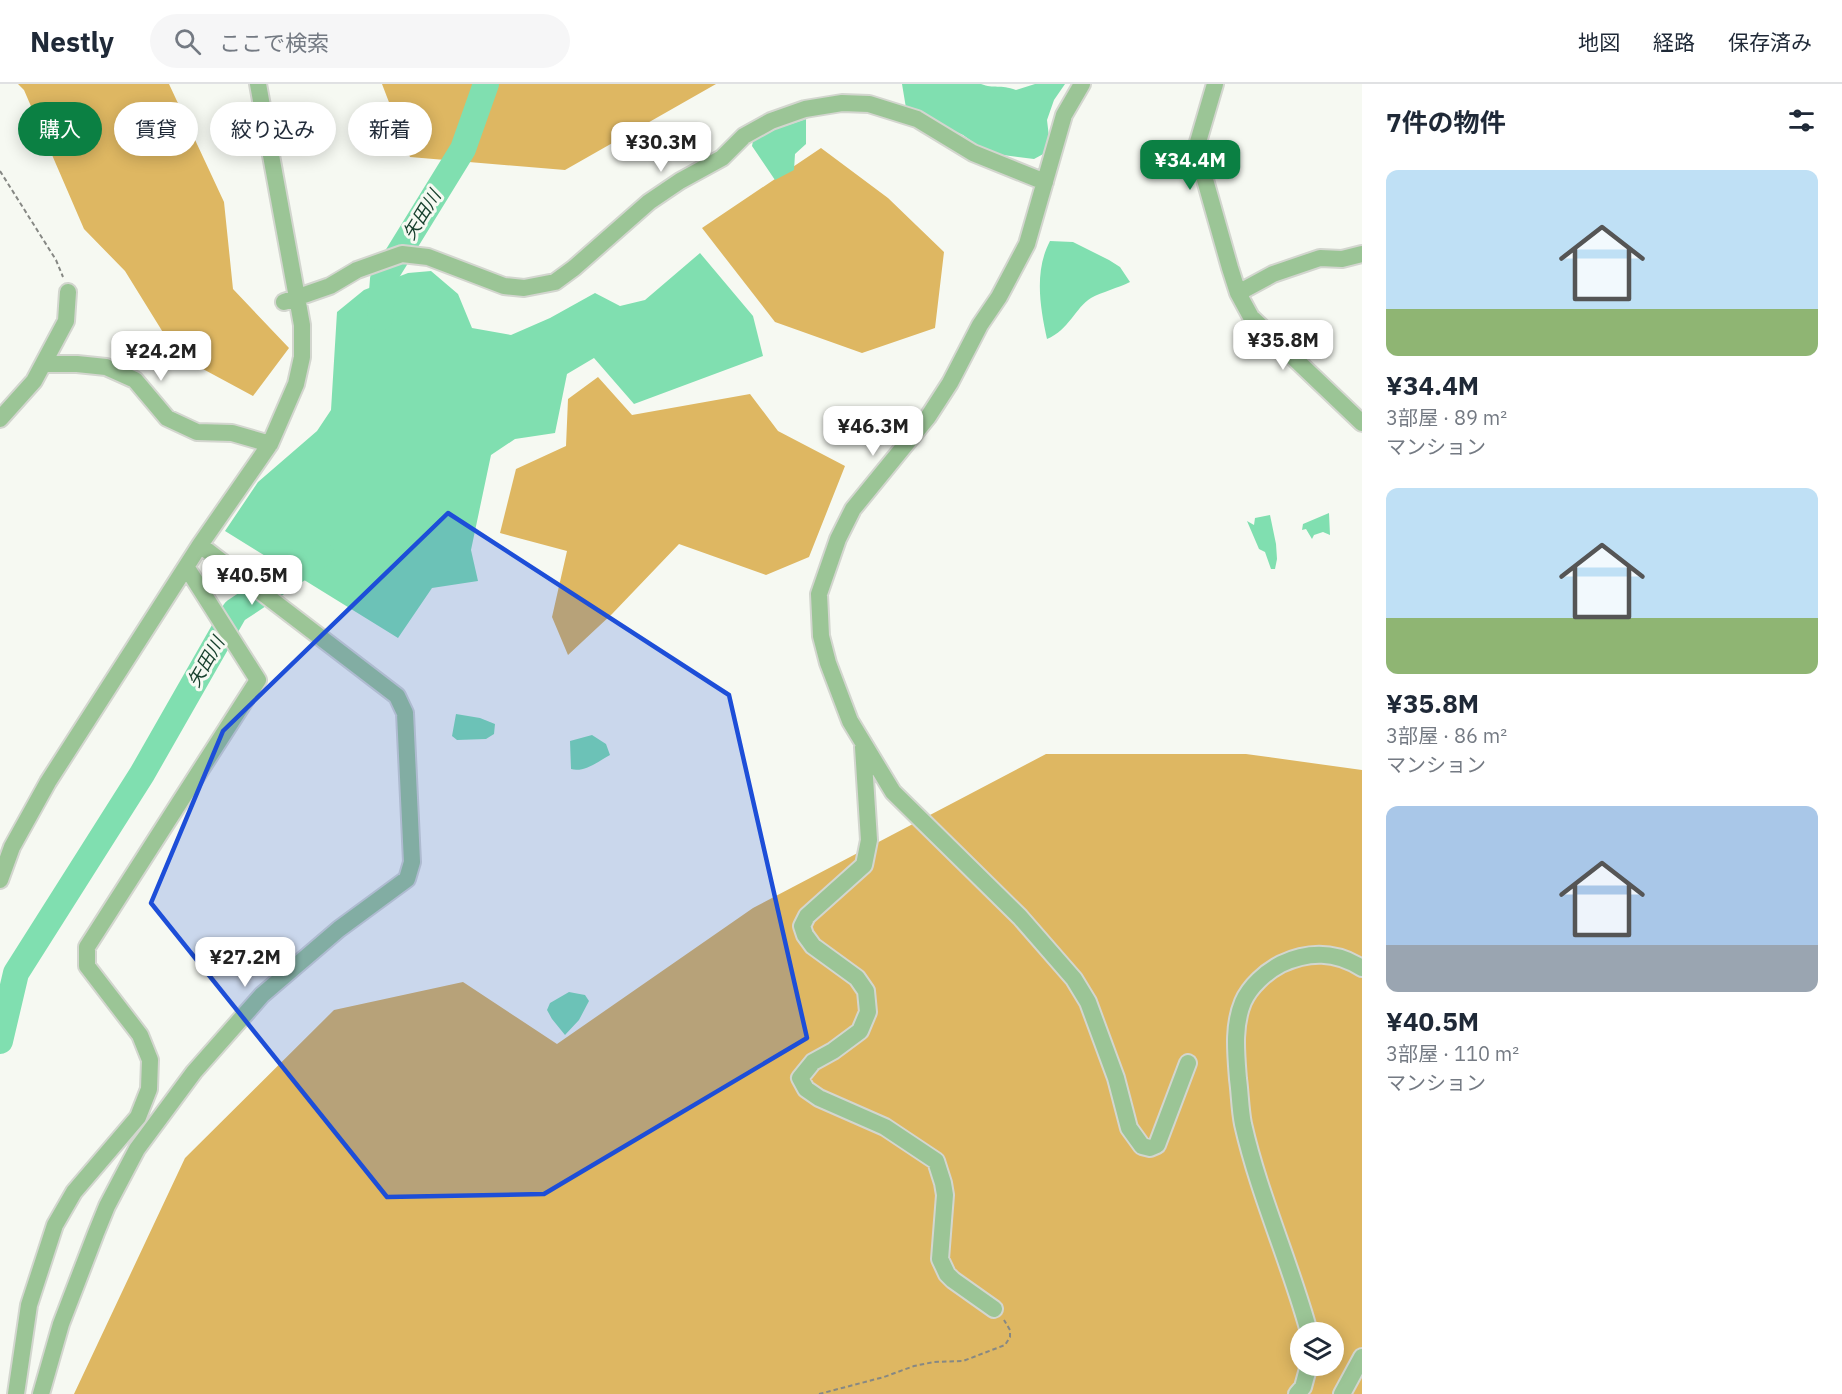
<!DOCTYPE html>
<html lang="ja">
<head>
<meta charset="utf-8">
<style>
	:root { --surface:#fff; --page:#f6f6f7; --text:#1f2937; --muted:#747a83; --line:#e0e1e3; --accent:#0b8043 }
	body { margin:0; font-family:"IBM Plex Sans","Noto Sans JP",sans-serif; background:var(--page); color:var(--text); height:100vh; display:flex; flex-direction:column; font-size:22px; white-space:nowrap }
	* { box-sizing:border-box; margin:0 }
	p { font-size:20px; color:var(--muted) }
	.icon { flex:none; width:33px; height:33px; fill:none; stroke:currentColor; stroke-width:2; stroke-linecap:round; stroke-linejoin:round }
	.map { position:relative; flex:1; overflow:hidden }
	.panel { display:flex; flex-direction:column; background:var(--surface); width:480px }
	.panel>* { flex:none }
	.guide { position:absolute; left:18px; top:18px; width:570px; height:54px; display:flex; gap:12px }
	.buttons { position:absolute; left:1290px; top:1238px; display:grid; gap:12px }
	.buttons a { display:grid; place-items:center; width:54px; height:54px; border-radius:50%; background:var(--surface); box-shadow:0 3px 15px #0003; font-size:30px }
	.price { position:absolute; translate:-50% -51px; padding:0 14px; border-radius:12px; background:#fff; color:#222; font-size:20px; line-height:39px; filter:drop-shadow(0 2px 3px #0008) }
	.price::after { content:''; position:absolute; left:50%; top:36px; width:18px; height:14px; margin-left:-9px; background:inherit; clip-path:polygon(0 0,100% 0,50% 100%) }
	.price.selected { background:var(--accent); color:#fff }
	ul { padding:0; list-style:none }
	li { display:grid; align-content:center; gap:12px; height:318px; padding:0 24px }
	li span { display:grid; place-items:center; height:186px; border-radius:12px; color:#555 }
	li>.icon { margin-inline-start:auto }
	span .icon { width:108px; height:108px; fill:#fffc; stroke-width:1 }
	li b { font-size:26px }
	h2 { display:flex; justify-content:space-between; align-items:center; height:72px; padding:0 24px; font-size:26px }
	.chip { padding:0 21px; border-radius:27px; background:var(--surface); box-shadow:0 3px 15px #0003; font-size:21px; line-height:54px }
	.chip.selected { background:var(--accent); color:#fff }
	header { display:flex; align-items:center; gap:36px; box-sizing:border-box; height:84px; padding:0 30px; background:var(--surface); border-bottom:2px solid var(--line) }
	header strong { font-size:28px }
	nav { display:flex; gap:33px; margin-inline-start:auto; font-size:21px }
	.search { width:420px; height:54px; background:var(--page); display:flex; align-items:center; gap:15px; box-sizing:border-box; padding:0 21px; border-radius:33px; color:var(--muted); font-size:22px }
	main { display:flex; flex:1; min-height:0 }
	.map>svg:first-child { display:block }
	.forest { fill:#deb762; fill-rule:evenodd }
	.water { fill:#80dfb0 }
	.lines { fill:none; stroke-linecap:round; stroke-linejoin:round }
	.river { stroke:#80dfb0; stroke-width:26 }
	.minor-casing { stroke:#d3d6cf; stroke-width:20 }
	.path { stroke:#868884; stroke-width:2; stroke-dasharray:4.5 3; stroke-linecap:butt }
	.minor { stroke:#9bc596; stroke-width:16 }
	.marked { fill:#1d4ed8; fill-opacity:0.2; stroke:#1d4ed8; stroke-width:4.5; stroke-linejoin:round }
	.labels { text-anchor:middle; stroke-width:6; stroke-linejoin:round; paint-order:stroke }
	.water-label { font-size:18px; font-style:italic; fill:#153e2b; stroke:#f6f9f2 }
</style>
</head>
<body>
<header>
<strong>Nestly</strong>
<div class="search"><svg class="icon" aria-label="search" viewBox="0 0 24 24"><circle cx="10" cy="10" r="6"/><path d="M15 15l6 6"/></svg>ここで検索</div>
<nav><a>地図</a><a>経路</a><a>保存済み</a></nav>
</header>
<main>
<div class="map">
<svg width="1362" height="1310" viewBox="0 0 1362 1310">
	<rect width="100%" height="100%" fill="#f6f9f2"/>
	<path class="forest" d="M18 0H169L224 118 233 205 289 264 253 312 177 271 125 187 84 145 24 6Z
		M382 0H716L565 86 410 73Z
		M821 64 888 114 944 168 935 244 862 269 775 238 702 144Z
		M598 293 632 331 750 310 778 347 845 382 809 473 766 491 679 460 612 530 568 571 552 533 567 467 500 449 516 385 566 362 568 315Z
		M1046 670H1246L1362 686V1310H74L185 1074 334 926 463 898 557 960 753 824ZM1300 1248H1334V1281H1300Z"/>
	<path class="water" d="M902 0H981C994 5 1000 0 1016 6L1035 0H1065L1054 16 1047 36 1049 53 1047 68 1034 75 988 69 963 51 906 24Z
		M806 35V60L795 70 794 86 775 96 752 62 753 57 776 45Z
		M1050 157 1073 158 1109 176 1120 183 1130 198C1118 204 1102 208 1091 214 1075 224 1069 246 1047 255 1040 223 1034 187 1050 157Z
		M700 169 753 232 763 272 634 320 594 274 567 290 555 349 515 355 491 371 471 466 478 497 432 504 398 554 225 447 258 398 317 347 331 326 337 228 364 206 408 189 431 187 458 210 472 244 511 251 550 234 595 209 620 222 645 216Z
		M1329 429 1330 451 1323 448 1314 451 1312 455 1306 445 1302 446 1303 440Z
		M1270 431 1276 460 1277 475 1275 485H1271L1265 468 1259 465 1247 437 1254 441 1255 434Z
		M456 630 480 634 495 640 494 650 486 655 457 656 452 652Z
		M592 651 606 660 610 671C599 677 584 689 571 685L570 657Z
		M569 908 585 911 589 917 579 936 565 951 552 935 547 926 550 919Z"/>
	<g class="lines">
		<path class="river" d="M380 234 383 195 463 65 486 0
			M0 957 16 889 142 690 235 527 321 470"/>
		<g class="minor-casing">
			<path id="minor" d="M1082 0 1064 31 1027 160 999 213 980 241 950 299 928 333 853 425 838 455 819 510 821 552 828 579 850 637 893 708 1020 833 1074 895 1088 918 1116 994 1129 1044 1142 1062 1150 1064 1157 1061 1188 979
				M1215 0 1198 58V71L1230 184 1238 209 1251 233 1362 339
				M1238 209 1273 190 1320 174 1342 175 1362 170
				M284 218 330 202 357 186 402 170 428 173 504 202 524 204 555 198 574 184 649 118 680 97 722 74 744 52 771 37 805 25 842 19 869 20 917 35 973 69 1045 98
				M43 280H77L106 283 135 296 167 334 197 348 232 349 270 360
				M0 335 34 297 66 237 68 208
				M863 663 869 756 864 781 807 832 802 842 805 851 813 862 857 894 866 907 868 928 860 947 833 967 813 978 800 994 806 1005 819 1014 885 1043 936 1077 943 1099 945 1111 940 1175 947 1190 953 1196 994 1225
				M0 796 12 763 48 698 200 461 270 360 296 300 302 273V241L258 0
				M1309 1248C1290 1178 1259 1111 1243 1040 1240 1025 1240 1009 1238 995 1236 969 1233 942 1243 918 1250 902 1266 888 1281 880 1309 867 1335 867 1362 884
				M16 1310 29 1221 55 1141 74 1108 138 1033 149 1005 150 976 140 951 87 882V863L258 596 187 484
				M41 1310 61 1240 96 1149 107 1122 137 1065 194 988 262 911 339 845 407 795 412 778 405 629 397 612 200 461
				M1297 1310 1303 1303 1309 1281
				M1342 1310 1362 1273"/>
		</g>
		<path class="path" d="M0 87 56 176 63 193
			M819 1310 884 1293 914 1282 934 1278 963 1277 1005 1261 1010 1253V1246L1004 1236"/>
		<use href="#minor" class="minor"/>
	</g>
	<path class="marked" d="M448 429 729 611 807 954 544 1110 387 1113 151 819 223 647Z"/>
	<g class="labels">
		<g class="water-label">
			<text transform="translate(422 131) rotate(-58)" y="6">矢田川</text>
			<text transform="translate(206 578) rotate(-60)" y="6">矢田川</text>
		</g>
	</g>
</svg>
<div class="buttons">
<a><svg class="icon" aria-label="layers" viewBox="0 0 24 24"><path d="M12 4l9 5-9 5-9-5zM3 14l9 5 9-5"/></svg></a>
</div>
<b class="price" style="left:661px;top:89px">¥30.3M</b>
<b class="price selected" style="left:1190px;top:107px">¥34.4M</b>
<b class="price" style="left:1283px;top:287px">¥35.8M</b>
<b class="price" style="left:161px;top:298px">¥24.2M</b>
<b class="price" style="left:873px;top:373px">¥46.3M</b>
<b class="price" style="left:252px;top:522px">¥40.5M</b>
<b class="price" style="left:245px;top:904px">¥27.2M</b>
<div class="guide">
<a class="chip selected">購入</a>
<a class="chip">賃貸</a>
<a class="chip">絞り込み</a>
<a class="chip">新着</a>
</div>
</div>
<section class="panel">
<h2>7件の物件<svg class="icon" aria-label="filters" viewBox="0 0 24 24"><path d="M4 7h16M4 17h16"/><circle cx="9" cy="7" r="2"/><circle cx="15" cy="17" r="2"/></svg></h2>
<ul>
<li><span style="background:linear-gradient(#bfe0f5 75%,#8fb573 0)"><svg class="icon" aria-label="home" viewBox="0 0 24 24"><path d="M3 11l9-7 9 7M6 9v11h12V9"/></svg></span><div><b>¥34.4M</b><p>3部屋 · 89 m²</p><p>マンション</p></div></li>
<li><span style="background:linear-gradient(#bfe0f5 70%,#8fb573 0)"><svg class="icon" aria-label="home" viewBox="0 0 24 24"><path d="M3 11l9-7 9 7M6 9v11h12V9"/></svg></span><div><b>¥35.8M</b><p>3部屋 · 86 m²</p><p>マンション</p></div></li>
<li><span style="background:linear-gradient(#a9c7e8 75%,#9aa5b1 0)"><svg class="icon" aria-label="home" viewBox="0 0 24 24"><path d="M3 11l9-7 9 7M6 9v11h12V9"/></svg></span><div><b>¥40.5M</b><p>3部屋 · 110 m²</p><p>マンション</p></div></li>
</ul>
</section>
</main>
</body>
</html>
